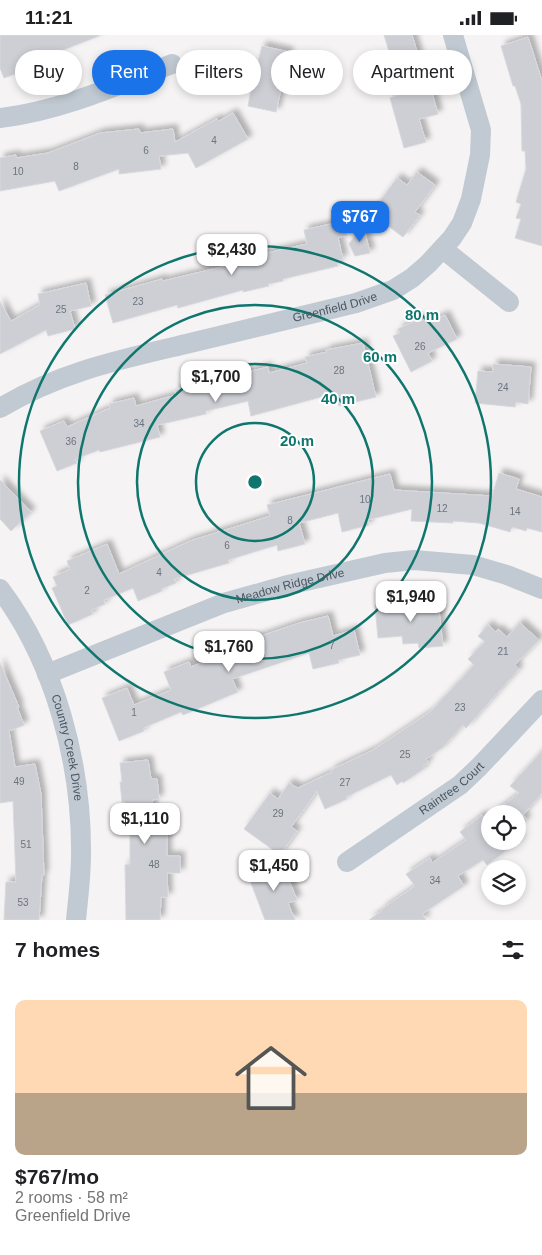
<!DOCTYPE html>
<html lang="en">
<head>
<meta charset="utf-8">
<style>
	:root { --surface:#fff; --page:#f6f6f6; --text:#202124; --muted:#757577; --accent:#1a73e8 }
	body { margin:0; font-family:Helvetica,sans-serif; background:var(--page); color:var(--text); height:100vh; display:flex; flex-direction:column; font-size:19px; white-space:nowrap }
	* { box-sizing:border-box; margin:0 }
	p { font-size:16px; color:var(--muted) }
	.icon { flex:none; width:28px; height:28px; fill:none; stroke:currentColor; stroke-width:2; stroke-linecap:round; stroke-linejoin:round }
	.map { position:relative; height:885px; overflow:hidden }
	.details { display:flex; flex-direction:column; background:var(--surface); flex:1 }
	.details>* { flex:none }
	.guide { position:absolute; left:15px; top:15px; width:512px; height:45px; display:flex; gap:10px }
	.tools { position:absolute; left:481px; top:770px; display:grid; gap:10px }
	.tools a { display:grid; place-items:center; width:45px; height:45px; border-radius:50%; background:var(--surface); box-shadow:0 2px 8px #0003; font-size:25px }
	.price { position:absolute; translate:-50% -42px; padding:0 11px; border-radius:10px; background:#fff; color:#222; font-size:16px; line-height:32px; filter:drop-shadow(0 1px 2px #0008) }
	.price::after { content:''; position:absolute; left:50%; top:30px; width:15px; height:11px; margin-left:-8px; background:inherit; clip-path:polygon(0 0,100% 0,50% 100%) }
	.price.on { background:var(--accent); color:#fff }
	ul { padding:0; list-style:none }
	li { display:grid; align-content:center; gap:10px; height:265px; padding:0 15px }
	li span { display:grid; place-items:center; height:155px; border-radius:10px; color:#555 }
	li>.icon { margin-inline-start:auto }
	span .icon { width:90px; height:90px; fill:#fffc; stroke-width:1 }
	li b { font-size:21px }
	h2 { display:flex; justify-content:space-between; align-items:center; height:60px; padding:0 15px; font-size:21px }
	.chip { padding:0 18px; border-radius:22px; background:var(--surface); box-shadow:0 2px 8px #0003; font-size:18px; line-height:45px }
	.chip.on { background:var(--accent); color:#fff }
	.status { display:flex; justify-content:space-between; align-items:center; height:35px; padding:0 25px; background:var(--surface); direction:ltr }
	.status svg { height:14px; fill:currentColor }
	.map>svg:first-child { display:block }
	.building { fill:#cdcfd5; stroke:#d7d9de; filter:url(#shadow) }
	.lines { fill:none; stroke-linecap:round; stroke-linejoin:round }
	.minor { stroke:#c1cad2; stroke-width:20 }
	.ring { fill:none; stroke:#0f766e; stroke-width:2.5 }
	.labels { text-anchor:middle; stroke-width:4; stroke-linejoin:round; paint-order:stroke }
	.number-label { font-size:10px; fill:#6b747e }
	.street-label { font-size:12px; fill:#4a5661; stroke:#fff }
	.centre { fill:#0f766e; stroke:#fff; stroke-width:2.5 }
	.ring-label { font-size:15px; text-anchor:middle; font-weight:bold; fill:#0f766e; stroke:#fff; stroke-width:4; stroke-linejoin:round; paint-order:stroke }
</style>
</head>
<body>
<div class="status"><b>11:21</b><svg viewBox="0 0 49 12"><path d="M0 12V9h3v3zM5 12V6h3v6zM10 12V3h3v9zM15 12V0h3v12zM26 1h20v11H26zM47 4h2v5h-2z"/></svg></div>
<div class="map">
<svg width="542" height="885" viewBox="0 0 542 885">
	<defs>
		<filter id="shadow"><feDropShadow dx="4.5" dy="-4.5" stdDeviation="2.5" flood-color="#0004"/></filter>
	</defs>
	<rect width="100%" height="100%" fill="#f5f3f3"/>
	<path class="building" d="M0 0H99V1L27 29 29 34 4 43 0 33Z
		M384 0H412L419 23H418L428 52 430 51 438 79 419 84 426 107 404 113 390 63 402 59Z
		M528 2 542 46V211L515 203 521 184 516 183 521 169 516 167 526 134 525 116H522L521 69 515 51H513L501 11Z
		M262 11 289 17 276 77 248 71 256 27H258Z
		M233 78 248 104 196 133 188 118 159 121 161 134 119 139V134L59 156 55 146 0 156V123L16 120V123L48 118 100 98 139 94 140 98 173 94 175 107 217 84 219 86Z
		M417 137 435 150 415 177 420 180 403 202 371 178 397 143 407 150Z
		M344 186 347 200 338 203 343 224 337 225 338 231 283 244V246L268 249 269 251 243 257V255L178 273 177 270 113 288 105 260 162 244 163 246 259 223 258 220 307 209 304 195Z
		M363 189 370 218 355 221 349 209Z
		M86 248 91 271 70 276 75 294 48 301 46 295 0 319V267L11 286 40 270 38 259Z
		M445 280 457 304 428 318 432 326 411 337 393 301 400 298 398 294 421 283 422 286 428 283 430 287Z
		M363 308 376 362 339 371 336 358 251 381 248 366 206 376V379L157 390 160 402 100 417 99 415 75 424 77 428 57 436 40 396 64 386 67 392 110 373 109 369 134 363 136 371 176 360 175 355 197 350V347L214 343V345L268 332 269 338 307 328 305 322 327 317 326 315Z
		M493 329 531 332 528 369 516 367 515 372 475 368 478 336 493 337Z
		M499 438 519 444 516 454 542 462V497L527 493 526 496 512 492 510 497 479 488 453 486V488L411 486 412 474 367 485 369 490 342 497 338 478 299 488 305 509 278 516 277 510 228 525 229 528 174 544 176 548 161 554 162 556 138 566 133 553 104 565 105 569 91 575 93 579 68 590 52 553 57 551 53 542 70 534 67 526 107 509 119 539 190 506 270 481 267 470 390 439 394 455 492 461Z
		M0 445 31 477 11 496 0 484Z
		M415 566 416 568 438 566 443 611 419 613 418 608 403 609 402 601 378 603 375 571Z
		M328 581 333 601 354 595 360 620 338 625 339 628 313 634 309 618 232 644 238 657 183 680 181 677 143 693 144 696 119 706 102 663 127 653 134 670 171 655 164 637 189 627 191 632 231 616 229 612 299 588Z
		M520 588 539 605 515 630 519 634 466 693 463 690 442 713 426 724 429 727 423 731 425 733 403 748 402 746 397 750 391 740 346 762 347 764 325 774 317 756 291 792 297 796 280 820 244 794 270 758 278 764 289 748 298 753 332 737 331 735 373 715 430 677 474 630 468 624 485 607 478 601 488 590 496 597 498 594 507 602Z
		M0 628 19 672H17L24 690 9 696 15 732 35 729 41 759 44 840H42L39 885H4L6 847H16L13 766 0 768Z
		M542 716V758L523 780 527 785 518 792V779H492L519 758 510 751Z
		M148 725 151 744H157L159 764 152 765 156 796H167V821H180V838H167L168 862H161L160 885H126L125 830 130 829V794H128L125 767H122L120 747H122L120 728Z
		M482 780 485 784 490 780V806H518V802L520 805 487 830 483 825 458 841 464 851 422 879 426 885H369L383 875 382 874 415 851 406 839 430 823 432 828 466 805 460 797Z
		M281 826 297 865 288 868 295 885H265L248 840Z"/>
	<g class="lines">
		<g class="minor">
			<path d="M0 83C59 76 116 51 172 29"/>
			<path d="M443 214 509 267"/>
			<path id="s1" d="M0 373C60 337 118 325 186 309 242 295 299 282 356 268L393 255 412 243 428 229 452 203 462 188 471 164 480 120 481 95 453 0"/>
			<path id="s2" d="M0 554C55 627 82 729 81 820 81 842 78 864 76 885"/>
			<path id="s3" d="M47 639 224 568 288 550 385 528 414 525 473 530 507 540 542 554"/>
			<path id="s4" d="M347 827 460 750 479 732 542 665"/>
		</g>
	</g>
	<g class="ring">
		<circle cx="255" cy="447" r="59"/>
		<circle cx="255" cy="447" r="118"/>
		<circle cx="255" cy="447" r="177"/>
		<circle cx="255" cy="447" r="236"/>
	</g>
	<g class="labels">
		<g class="number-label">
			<text x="214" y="109">4</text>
			<text x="146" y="119">6</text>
			<text x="76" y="135">8</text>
			<text x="18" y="140">10</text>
			<text x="138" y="270">23</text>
			<text x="61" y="278">25</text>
			<text x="420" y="315">26</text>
			<text x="339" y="339">28</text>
			<text x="503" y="356">24</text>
			<text x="139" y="392">34</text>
			<text x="71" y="410">36</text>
			<text x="365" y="468">10</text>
			<text x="442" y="477">12</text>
			<text x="515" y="480">14</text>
			<text x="290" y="489">8</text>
			<text x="227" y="514">6</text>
			<text x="159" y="541">4</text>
			<text x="87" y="559">2</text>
			<text x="332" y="614">7</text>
			<text x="503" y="620">21</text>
			<text x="460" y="676">23</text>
			<text x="134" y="681">1</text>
			<text x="405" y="723">25</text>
			<text x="19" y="750">49</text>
			<text x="345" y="751">27</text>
			<text x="278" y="782">29</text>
			<text x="26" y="813">51</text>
			<text x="154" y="833">48</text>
			<text x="435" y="849">34</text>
			<text x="23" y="871">53</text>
		</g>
		<g class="street-label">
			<text dy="4" stroke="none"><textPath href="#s1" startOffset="351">Greenfield Drive</textPath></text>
			<text dy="4" stroke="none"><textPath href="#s3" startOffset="259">Meadow Ridge Drive</textPath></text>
			<text dy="4" stroke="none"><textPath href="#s2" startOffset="174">Country Creek Drive</textPath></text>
			<text dy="4" stroke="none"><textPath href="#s4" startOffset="128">Raintree Court</textPath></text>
		</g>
	</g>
	<circle cx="255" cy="447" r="8" class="centre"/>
	<g class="ring-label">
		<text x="422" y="285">80 m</text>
		<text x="380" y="327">60 m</text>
		<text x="338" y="369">40 m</text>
		<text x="297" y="411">20 m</text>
	</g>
</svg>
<div class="tools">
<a><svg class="icon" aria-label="locate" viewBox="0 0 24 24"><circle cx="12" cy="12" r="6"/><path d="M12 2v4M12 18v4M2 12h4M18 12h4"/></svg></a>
<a><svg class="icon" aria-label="layers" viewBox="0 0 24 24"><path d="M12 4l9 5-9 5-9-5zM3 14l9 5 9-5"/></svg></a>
</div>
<b class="price on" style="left:360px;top:208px">$767</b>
<b class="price" style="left:232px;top:241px">$2,430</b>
<b class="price" style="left:216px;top:368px">$1,700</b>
<b class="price" style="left:411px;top:588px">$1,940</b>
<b class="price" style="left:229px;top:638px">$1,760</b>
<b class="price" style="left:145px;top:810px">$1,110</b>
<b class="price" style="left:274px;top:857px">$1,450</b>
<div class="guide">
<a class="chip">Buy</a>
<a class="chip on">Rent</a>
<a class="chip">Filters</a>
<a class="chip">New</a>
<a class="chip">Apartment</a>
</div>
</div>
<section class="details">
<h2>7 homes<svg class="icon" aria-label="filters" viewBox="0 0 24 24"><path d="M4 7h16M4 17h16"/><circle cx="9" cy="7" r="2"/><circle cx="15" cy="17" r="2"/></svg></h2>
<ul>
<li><span style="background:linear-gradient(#ffd9b3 60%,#b9a48a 0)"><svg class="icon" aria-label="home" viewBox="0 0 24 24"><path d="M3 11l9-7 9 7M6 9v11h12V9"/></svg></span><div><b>$767/mo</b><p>2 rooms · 58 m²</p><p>Greenfield Drive</p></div></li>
</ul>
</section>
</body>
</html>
